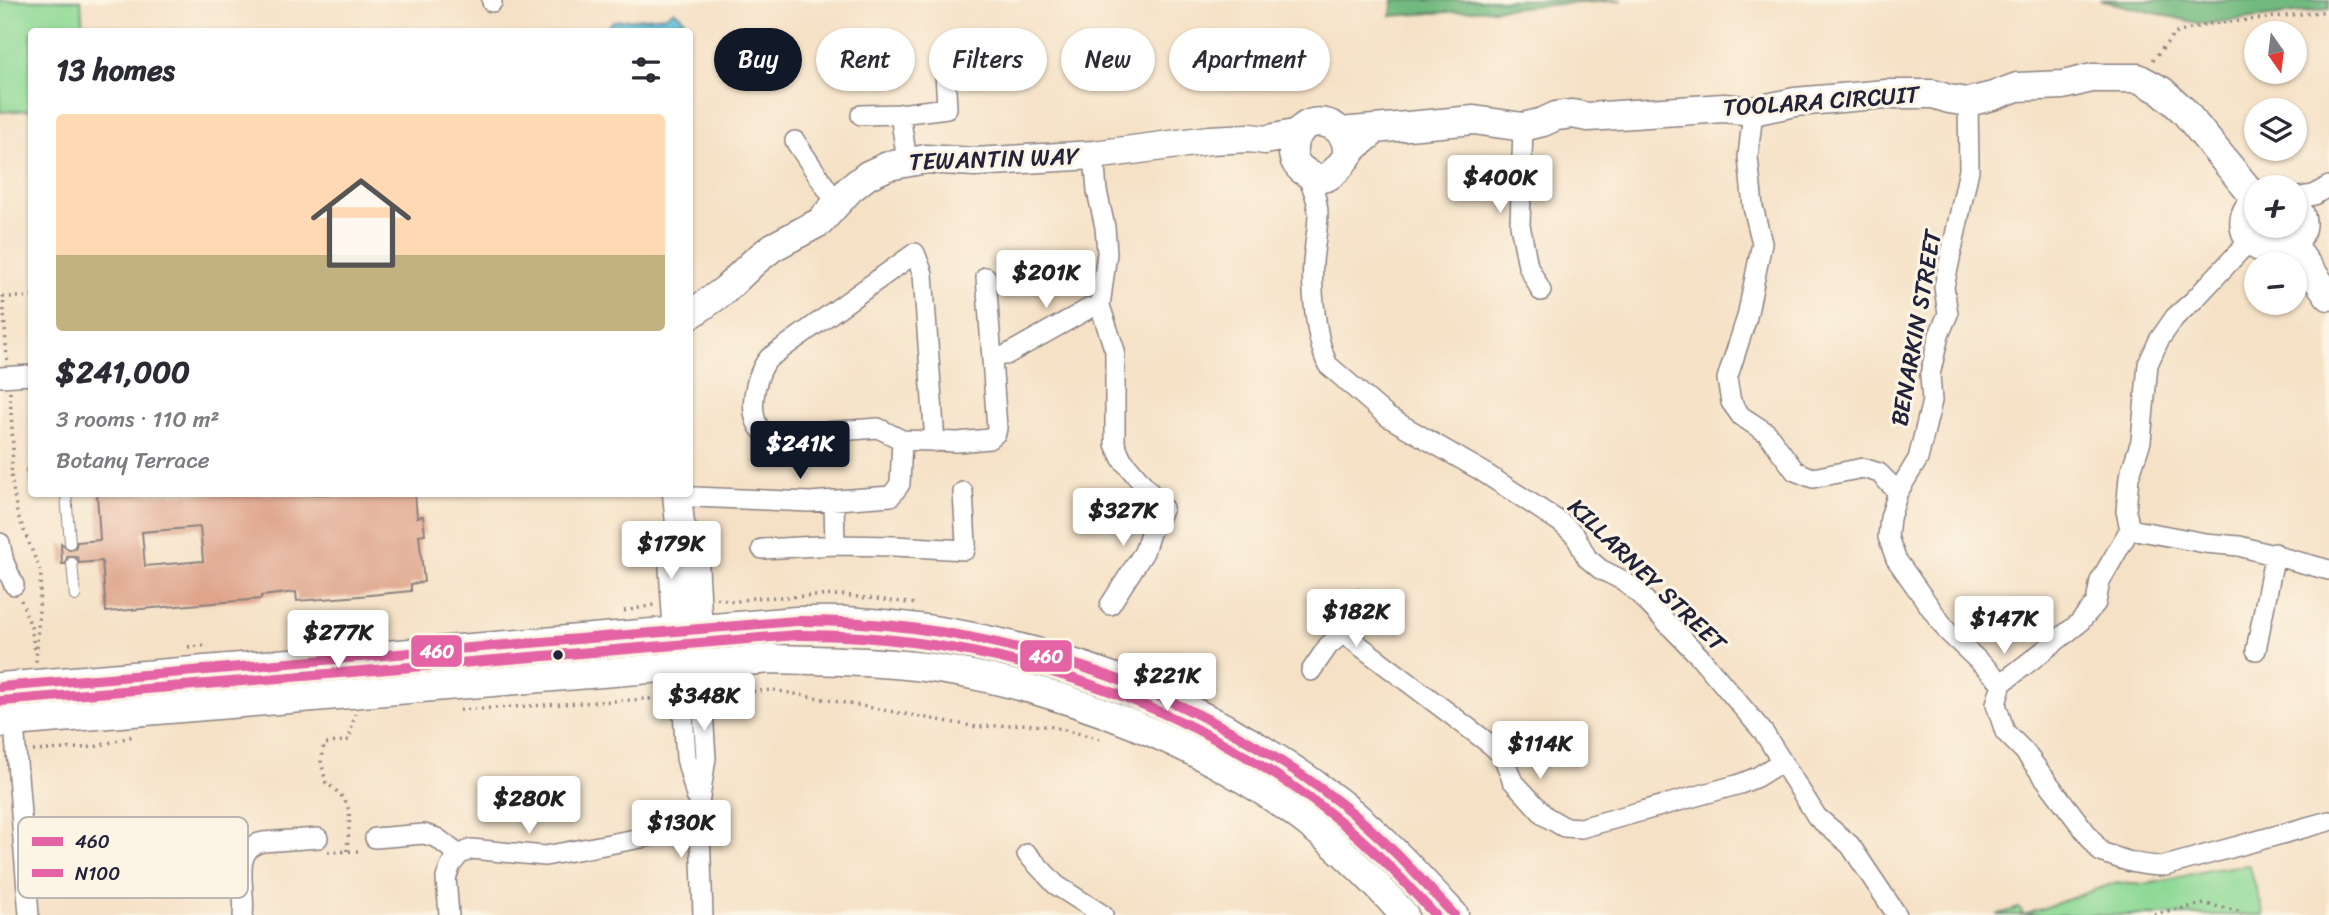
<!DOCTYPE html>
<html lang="en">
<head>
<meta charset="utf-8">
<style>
	:root { --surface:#fff; --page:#f7f7f7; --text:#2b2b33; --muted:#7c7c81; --line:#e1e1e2; --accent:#111827 }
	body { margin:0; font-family:Sriracha,sans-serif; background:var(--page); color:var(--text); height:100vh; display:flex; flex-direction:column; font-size:26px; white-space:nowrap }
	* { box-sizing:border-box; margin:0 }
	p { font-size:23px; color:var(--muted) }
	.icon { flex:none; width:38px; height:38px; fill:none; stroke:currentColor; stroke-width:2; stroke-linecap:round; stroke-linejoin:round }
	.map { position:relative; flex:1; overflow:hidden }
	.side { position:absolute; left:28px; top:28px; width:665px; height:469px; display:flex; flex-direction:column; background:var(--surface); border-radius:7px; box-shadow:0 2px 5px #0004 }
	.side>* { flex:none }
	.hud { position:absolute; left:714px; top:28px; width:665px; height:63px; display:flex; gap:14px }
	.needle { width:46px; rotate:166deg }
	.controls { position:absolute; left:2244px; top:21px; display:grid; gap:14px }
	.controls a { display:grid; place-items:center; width:63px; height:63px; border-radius:50%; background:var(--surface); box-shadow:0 2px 5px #0004; font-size:35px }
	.price { position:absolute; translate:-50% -60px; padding:0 16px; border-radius:7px; background:#fff; color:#222; font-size:23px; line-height:46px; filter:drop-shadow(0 2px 4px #0008) }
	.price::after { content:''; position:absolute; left:50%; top:42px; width:21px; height:16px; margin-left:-10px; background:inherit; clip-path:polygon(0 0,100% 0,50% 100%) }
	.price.selected { background:var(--accent); color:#fff }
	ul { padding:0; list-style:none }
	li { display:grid; align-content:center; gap:14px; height:371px; padding:0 28px }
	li+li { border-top:2px solid var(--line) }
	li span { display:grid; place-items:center; height:217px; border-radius:7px; color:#555 }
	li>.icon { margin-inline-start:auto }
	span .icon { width:126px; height:126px; fill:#fffc; stroke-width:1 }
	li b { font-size:30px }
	h2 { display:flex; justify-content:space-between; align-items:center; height:84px; padding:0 28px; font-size:30px }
	.pill { padding:0 24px; border-radius:32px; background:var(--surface); box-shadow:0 2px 5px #0004; font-size:24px; line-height:63px }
	.pill.selected { background:var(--accent); color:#fff }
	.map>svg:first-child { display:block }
	.green { fill:#8ed996; stroke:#587e68; stroke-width:2 }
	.forest { fill:#72b97f; stroke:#4a6e5d; stroke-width:2 }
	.water { fill:#5abed8; stroke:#3e708a; stroke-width:2 }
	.building { fill:#dea289; fill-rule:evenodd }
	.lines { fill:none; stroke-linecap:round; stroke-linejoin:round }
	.lane-casing { stroke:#8c8280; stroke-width:12 }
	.street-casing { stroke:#8c8280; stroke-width:22 }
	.secondary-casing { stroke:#8c8280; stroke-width:31 }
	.path { stroke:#8c8280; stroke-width:3.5; stroke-dasharray:2 5; stroke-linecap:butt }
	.lane { stroke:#fff; stroke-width:10 }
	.street { stroke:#fff; stroke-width:19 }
	.secondary { stroke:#fff; stroke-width:28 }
	.bus-1-casing { stroke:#fcf5e5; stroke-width:16 }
	.bus-2-casing { stroke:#fcf5e5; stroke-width:16 }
	.bus-1 { stroke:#e463a4; stroke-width:10 }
	.bus-2 { stroke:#e463a4; stroke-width:10 }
	.bus-dot { fill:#22223b; stroke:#fcf5e5; stroke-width:2.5 }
	.labels { text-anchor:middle; stroke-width:6; stroke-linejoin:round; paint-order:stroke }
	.street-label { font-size:24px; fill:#22223b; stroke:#fcf5e5 }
	.key { fill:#fcf5e5; stroke:#bbb6b2; stroke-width:2 }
	.key-label { font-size:19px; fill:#22223b }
	.line-badge { stroke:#fcf5e5; stroke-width:2.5 }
	.badge-label { font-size:19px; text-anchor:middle; font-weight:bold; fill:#fff }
</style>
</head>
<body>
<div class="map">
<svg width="2329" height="915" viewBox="0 0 2329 915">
	<rect width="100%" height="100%" fill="#fcf5e5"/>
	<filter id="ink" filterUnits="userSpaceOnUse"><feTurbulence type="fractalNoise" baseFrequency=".0143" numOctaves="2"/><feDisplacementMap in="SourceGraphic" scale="14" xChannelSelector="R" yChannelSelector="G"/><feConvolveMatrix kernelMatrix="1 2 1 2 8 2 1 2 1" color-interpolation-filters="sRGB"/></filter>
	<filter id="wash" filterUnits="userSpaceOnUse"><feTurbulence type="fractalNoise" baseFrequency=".00686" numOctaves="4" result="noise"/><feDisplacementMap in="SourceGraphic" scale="28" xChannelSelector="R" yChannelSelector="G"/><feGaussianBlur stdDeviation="1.57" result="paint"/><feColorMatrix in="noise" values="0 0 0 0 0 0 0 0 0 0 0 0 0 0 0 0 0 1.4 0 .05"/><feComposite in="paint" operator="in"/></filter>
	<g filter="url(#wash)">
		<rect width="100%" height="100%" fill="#f5e1c6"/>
		<path class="green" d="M0 0H81L83 31 32 32 31 110 0 112Z
			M2249 865 2264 915H1996L2019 908 2024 915 2117 882C2147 890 2181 875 2210 870 2223 868 2236 866 2249 865Z"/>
		<path class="forest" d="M1393 0H1622L1391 16Z
			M2100 0H2329V9L2202 24Z"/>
		<path class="water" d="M674 10 684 19V31H609L608 26 613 21 666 16Z"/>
		<g id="blocks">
			<path class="building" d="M97 494H415L417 517 423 516 425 534 419 535 424 582 411 584V591L349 597 297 601 296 592 261 596V599L106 612 102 561 79 563 78 558 72 556 67 557 65 564H62L61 543 70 550 75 549 77 542 100 540ZM200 527 203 561 145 566 142 532Z"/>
		</g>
	</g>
	<g filter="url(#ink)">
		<use href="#blocks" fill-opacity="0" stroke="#8c8280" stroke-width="2"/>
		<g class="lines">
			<g class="lane-casing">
				<path id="lane" d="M31 471H32
					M66 494 70 543
					M72 563 75 596"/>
			</g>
			<g class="street-casing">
				<path id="street" d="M492 0V2
					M1968 102 1969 170 1944 287 1948 314 1939 335 1930 375 1932 401 1918 459 1898 492 1890 518 1888 537 1896 559 1947 631 2002 683
					M1753 111 1748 157 1753 207 1762 243 1747 317 1727 379 1731 402 1741 416 1767 433 1795 471 1813 478 1863 468 1879 473 1898 492
					M900 114 907 161
					M861 115 900 114 947 108 945 72
					M1523 127 1520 225 1528 266 1541 291
					M795 141 837 204
					M1094 155 1097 191 1105 227 1107 253 1100 306 1115 351V444L1122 459 1163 508 1150 533 1144 552 1110 605
					M1305 173C1326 209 1316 225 1313 262 1311 289 1316 341 1328 365L1388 417 1480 470 1560 522 1575 535 1587 558 1600 569 1624 581 1638 593 1700 657 1764 733 1817 817 1850 845 1897 915
					M2294 198 2314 195 2329 186
					M2250 240 2194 300 2175 317 2159 340 2148 364 2141 441 2129 477 2126 511 2130 529 2100 581 2096 603 2078 624 2002 683 1996 704 2005 732 2024 751 2101 852C2126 861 2139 866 2165 866L2329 821
					M1006 355 1090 308 1100 306
					M0 377 32 375
					M935 442 923 274 915 253 769 358C754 375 743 425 770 436L878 428 902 440 958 442 989 439 996 433 997 428 986 277
					M677 494 694 497 810 502 891 496 900 484 902 440
					M834 501 835 545
					M2130 529 2205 543 2239 546 2329 570
					M0 543 4 562 14 585
					M762 549 835 545 895 546 965 550 966 544 963 492
					M1343 633 1491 745 1503 756 1512 780 1545 816 1564 827 1581 828 1740 784 1757 777 1781 762
					M2256 650 2275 553
					M700 665 706 758 699 804 703 915
					M680 666 686 758 696 796
					M1311 671 1328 646 1343 633 1347 617 1358 599
					M11 686 29 915
					M375 838 424 834 437 838 459 855
					M1027 854 1056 885 1103 915
					M243 915C247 890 229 848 263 842L318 838
					M449 915 446 878 451 865 459 855 471 849 545 856 700 827"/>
			</g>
			<g class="secondary-casing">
				<path id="secondary" d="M1341 132 1474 120 1523 127 1543 122 1556 116 1572 114 1588 117 1724 108 1753 111 1795 102 1886 94H1933L1949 99 1968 102 1993 96 2017 87 2063 85 2092 78H2138L2162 91 2184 111 2256 199
					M1347 157C1351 114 1295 111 1293 148 1292 157 1296 166 1304 171 1330 191 1340 163 1354 148 1360 142 1368 136 1374 131
					M2256 200C2219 234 2280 275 2299 234 2304 223 2301 213 2294 204
					M2292 245 2329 296
					M690 315 725 290 755 261 773 247 820 222 850 189 868 175 888 166 926 159 975 162 1094 155 1209 140 1250 138 1265 140 1299 133
					M677 494 680 524 694 559 699 649
					M679 650 673 561 680 524
					M0 687 796 621C817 621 839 620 860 622 1033 634 1203 697 1340 803 1382 836 1418 876 1454 915
					M0 723 772 659C834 661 897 661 957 672 1069 692 1200 744 1292 811 1333 841 1371 877 1404 915"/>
			</g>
			<path class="path" d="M2153 60 2174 34 2203 25 2329 11
				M7 360 3 297H32
				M10 392 13 448 11 475 17 513 41 573 36 662
				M717 598 733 602 753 598 842 595 918 604
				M21 600 31 627 35 653
				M624 611 654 605
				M188 647 209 645
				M718 694 773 690 977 727 1025 724 1054 727 1104 740
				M460 710 665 698
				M33 751 94 747 133 736
				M347 851C349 817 357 804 326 783L321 761 324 744 349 740 355 714
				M328 852 362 851
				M2147 915 2205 904 2239 911 2242 915"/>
			<use href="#lane" class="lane"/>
			<use href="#street" class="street"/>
			<use href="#secondary" class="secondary"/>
			<g class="bus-1-casing">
				<path id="bus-1" d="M0 687 796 621C991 620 1185 684 1340 803 1382 836 1418 876 1454 915"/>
			</g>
			<g class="bus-2-casing">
				<path id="bus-2" d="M1 701 797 635C988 634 1180 697 1332 815 1370 844 1403 880 1435 915"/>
			</g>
			<use href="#bus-1" class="bus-1"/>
			<use href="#bus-2" class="bus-2"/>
		</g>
	</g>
	<circle class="bus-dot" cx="558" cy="655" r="6"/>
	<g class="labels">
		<g class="street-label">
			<text transform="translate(1821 101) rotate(-4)" y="8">TOOLARA CIRCUIT</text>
			<text transform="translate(994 159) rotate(-2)" y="8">TEWANTIN WAY</text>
			<text transform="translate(1916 328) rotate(-80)" y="8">BENARKIN STREET</text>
			<text transform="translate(1647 575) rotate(44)" y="8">KILLARNEY STREET</text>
		</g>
	</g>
	<rect x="18" y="817" width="230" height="81" rx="10" class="key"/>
	<rect x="32" y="837" width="31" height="9" fill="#e463a4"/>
	<rect x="32" y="869" width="31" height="8" fill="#e463a4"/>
	<g class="key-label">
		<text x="75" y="848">460</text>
		<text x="75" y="880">N100</text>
	</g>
	<g class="line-badge">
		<rect x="410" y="634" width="53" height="34" rx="7" fill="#e463a4"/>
		<rect x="1019" y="639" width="54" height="34" rx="7" fill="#e463a4"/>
	</g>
	<g class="badge-label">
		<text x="437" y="658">460</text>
		<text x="1046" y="663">460</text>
	</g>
</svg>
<div class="controls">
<a><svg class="needle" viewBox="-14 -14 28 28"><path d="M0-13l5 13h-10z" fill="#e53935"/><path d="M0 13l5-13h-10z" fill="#7c7c81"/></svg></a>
<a><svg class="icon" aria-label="layers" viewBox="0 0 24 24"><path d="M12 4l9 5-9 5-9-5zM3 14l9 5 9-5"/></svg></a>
<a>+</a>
<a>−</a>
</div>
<b class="price" style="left:1500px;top:215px">$400K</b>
<b class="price" style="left:1046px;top:310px">$201K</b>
<b class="price selected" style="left:800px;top:481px">$241K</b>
<b class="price" style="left:1123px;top:548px">$327K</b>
<b class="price" style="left:671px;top:581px">$179K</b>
<b class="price" style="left:1356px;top:649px">$182K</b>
<b class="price" style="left:2004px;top:656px">$147K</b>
<b class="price" style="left:338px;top:670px">$277K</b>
<b class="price" style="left:1167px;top:713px">$221K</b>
<b class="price" style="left:704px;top:733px">$348K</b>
<b class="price" style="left:1540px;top:781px">$114K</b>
<b class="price" style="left:529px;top:836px">$280K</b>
<b class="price" style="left:681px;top:860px">$130K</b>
<div class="hud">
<a class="pill selected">Buy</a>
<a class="pill">Rent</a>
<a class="pill">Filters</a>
<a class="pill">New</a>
<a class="pill">Apartment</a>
</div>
<section class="side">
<h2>13 homes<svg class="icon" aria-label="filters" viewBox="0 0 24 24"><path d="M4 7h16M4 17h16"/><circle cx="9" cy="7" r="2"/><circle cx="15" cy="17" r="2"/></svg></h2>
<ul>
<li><span style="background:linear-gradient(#ffd9b3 65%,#c2b280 0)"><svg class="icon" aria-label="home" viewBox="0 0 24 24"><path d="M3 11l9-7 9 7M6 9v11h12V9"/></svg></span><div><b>$241,000</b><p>3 rooms · 110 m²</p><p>Botany Terrace</p></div></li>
</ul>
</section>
</div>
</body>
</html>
